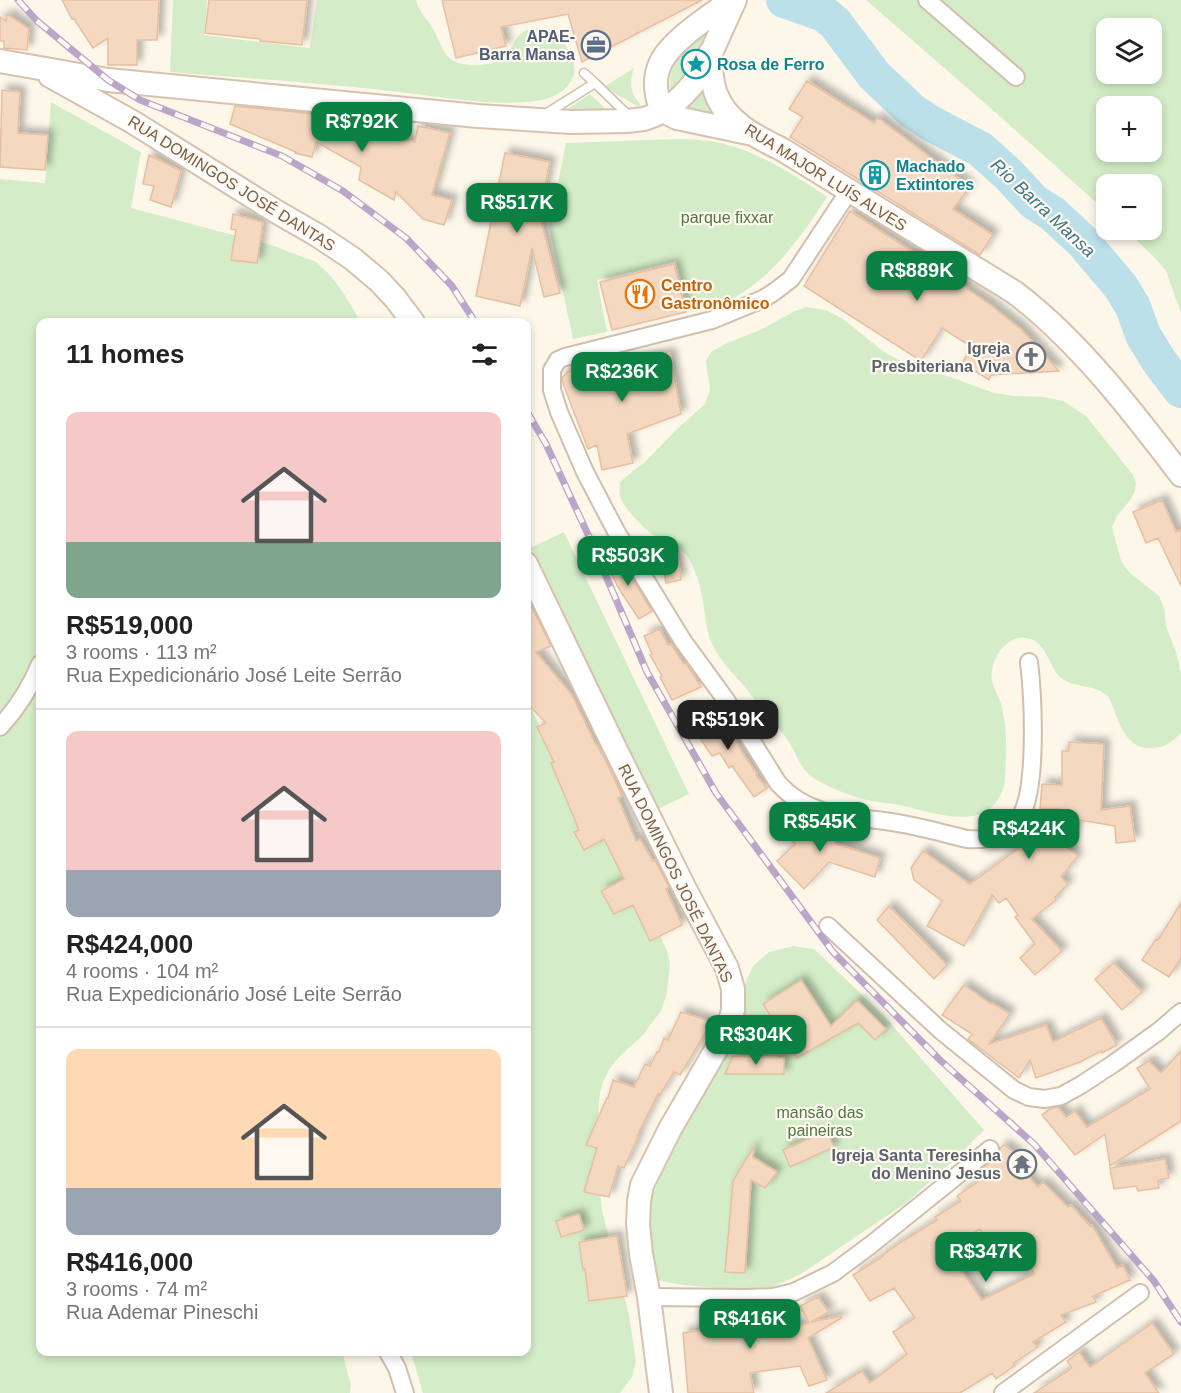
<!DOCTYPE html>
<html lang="en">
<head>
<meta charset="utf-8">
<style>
	:root { --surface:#fff; --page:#f6f6f6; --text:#222; --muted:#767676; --line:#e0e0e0; --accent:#0b8043 }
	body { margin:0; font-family:Arial,sans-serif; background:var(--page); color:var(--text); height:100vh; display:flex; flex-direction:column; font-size:22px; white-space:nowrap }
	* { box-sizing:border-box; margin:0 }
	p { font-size:20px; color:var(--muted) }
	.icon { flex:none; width:33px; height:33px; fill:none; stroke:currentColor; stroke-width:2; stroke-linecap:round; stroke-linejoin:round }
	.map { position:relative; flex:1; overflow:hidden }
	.panel { position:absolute; left:36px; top:318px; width:495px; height:1038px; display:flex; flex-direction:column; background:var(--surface); border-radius:12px; box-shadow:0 3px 9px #0003 }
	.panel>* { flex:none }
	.controls { position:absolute; left:1096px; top:18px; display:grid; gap:12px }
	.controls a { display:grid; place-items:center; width:66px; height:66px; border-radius:12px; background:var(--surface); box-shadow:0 3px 9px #0003; font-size:30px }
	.price { position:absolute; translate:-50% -51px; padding:0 14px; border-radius:12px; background:var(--accent); color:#fff; font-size:20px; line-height:39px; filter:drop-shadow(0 2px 3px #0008) }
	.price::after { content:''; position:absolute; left:50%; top:36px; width:18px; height:14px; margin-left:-9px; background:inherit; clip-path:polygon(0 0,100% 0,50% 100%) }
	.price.current { background:#222; color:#fff }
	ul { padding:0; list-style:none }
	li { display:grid; align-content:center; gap:12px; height:318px; padding:0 30px }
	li+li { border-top:2px solid var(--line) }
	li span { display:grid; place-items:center; height:186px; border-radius:12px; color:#555 }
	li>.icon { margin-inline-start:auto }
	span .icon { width:108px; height:108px; fill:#fffc; stroke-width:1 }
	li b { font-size:26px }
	h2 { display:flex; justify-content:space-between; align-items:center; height:72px; padding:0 30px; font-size:26px }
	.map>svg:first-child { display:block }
	.green { fill:#d4ecc7; fill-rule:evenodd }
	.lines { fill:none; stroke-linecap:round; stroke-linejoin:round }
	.river { stroke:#bce0e9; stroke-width:36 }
	.building { fill:#f4d8c0; stroke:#e7bfa0; stroke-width:1.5; fill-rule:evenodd; filter:url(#shadow) }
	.lane-casing { stroke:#d1bfae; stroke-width:11 }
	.street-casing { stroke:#d1bfae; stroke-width:20 }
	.secondary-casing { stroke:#d6c2ae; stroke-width:26 }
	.lane { stroke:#fff; stroke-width:8 }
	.street { stroke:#fff; stroke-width:16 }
	.secondary { stroke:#fff; stroke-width:22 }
	.rail-casing { stroke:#bba6c9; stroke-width:7 }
	.rail { stroke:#fffaf1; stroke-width:4.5; stroke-dasharray:14; stroke-linecap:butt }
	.labels { text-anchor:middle; stroke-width:4.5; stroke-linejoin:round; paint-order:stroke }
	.service-label { font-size:16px; font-weight:bold; fill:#4e5e75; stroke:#fffaf1; text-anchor:end }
	.culture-label { font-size:16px; font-weight:bold; fill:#0d838f; stroke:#fffaf1; text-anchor:start }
	.street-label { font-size:16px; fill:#7a5f4b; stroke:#fffaf1 }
	.park-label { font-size:16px; fill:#4d7a40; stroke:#fffaf1 }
	.food-label { font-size:16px; font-weight:bold; fill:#c56008; stroke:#fffaf1; text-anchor:start }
	.worship-label { font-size:16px; font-weight:bold; fill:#5b616d; stroke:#fffaf1; text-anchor:end }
	.water-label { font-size:18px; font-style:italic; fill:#407787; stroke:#fffaf1 }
</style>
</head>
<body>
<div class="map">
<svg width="1181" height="1393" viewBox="0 0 1181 1393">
	<defs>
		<filter id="shadow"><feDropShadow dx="5.5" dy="-5.5" stdDeviation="3" flood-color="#0004"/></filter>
	</defs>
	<rect width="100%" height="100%" fill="#fdf7ea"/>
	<path class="green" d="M173 0H207L204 35 310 48 317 0H416C418 11 426 18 432 27 445 50 443 65 475 65 484 65 494 64 501 60 513 52 514 34 527 30 549 23 562 33 569 53 572 60 576 66 574 74 569 91 552 99 536 101 488 107 439 96 391 91 318 83 244 78 170 72Z
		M866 0H1181V313L1166 271 1156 259 1126 230H1152V184H1107V212L995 112ZM1107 28H1152V74H1107ZM1107 106H1152V152H1107Z
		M714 22C701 49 693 70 670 90L671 69 676 57Z
		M634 68C629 82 630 94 641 105L637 106 604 87Z
		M701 92 719 119 684 109Z
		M590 94 610 113H561Z
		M51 102 141 152 131 208 271 245 316 262 331 276 344 294 361 322H40V1352H342L351 1385 350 1393H0V179L45 183Z
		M677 139C694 139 711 140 728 145 759 153 800 178 827 197 802 235 775 275 734 298 721 305 704 307 690 311L676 261 597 280 607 332 573 339 549 227 566 143Z
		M806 307 826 310 843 319 884 352 899 360 913 366 953 378 994 393 1014 396 1044 397 1063 401 1086 416 1133 475 1136 483 1135 491 1131 499 1117 516 1112 527 1121 561 1130 573 1159 596 1164 608 1166 626 1176 652 1181 674V733C1169 745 1164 748 1147 748 1128 747 1120 726 1114 710 1112 705 1110 697 1105 694 1092 684 1072 688 1060 677 1047 664 1047 641 1026 638 1005 635 989 661 992 681 994 690 1000 698 1002 708 1007 729 1007 753 1005 775 1005 779 1005 785 1003 789 1000 799 991 810 981 814 956 822 925 811 900 805 891 803 881 803 872 801 853 797 825 787 810 775 800 767 796 753 789 742 781 730 771 720 762 709 756 701 750 693 744 686 731 671 717 658 710 639 705 625 705 610 702 596 700 584 694 566 687 556 681 546 672 546 663 541 651 536 623 509 620 496 619 492 620 486 620 482L633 471 645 462 674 432 705 404 710 390 706 361 711 352 727 343 760 330 793 312Z
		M564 532 689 794 656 810 530 548Z
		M527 696 535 717 662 940 667 951 670 963 667 993 661 1011 650 1025 644 1034 617 1059 609 1070 603 1082 600 1092 598 1113 597 1161 602 1211 629 1315 636 1362 632 1377 620 1393H423L411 1352H526Z
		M793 946 814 949 883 1015 984 1130 953 1161 906 1203 801 1274 772 1287 730 1289 683 1285 657 1280 644 1217 672 1148 753 966 769 952Z"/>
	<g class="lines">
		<path class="river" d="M784 0 824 14 835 23 874 75 912 111 932 124 980 149 1008 174 1034 202 1053 214 1083 242 1121 287 1133 307 1143 335 1159 361 1181 390"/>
	</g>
	<path class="building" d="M62 0H159L157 40H137V65H108V38L93 48 74 19H72Z
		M209 0H307L302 45 260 41V39L205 33Z
		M442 0H702L582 62 568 14 501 27 506 46 456 58Z
		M7 14 29 29 27 50 4 48V41H0V17L6 21Z
		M807 81 874 123 878 118 970 187 953 209 993 235 980 255 790 137 803 117 789 109Z
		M2 90 20 92 18 133 48 135 45 170 0 167Z
		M235 106 304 113 337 117V119L367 121 364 136 415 142 418 126 450 133 432 195 452 200 444 225 423 219 396 192 394 200 359 180 361 167 316 142 312 157 295 153 296 152 230 124Z
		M505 153 550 162 539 213 560 293 544 297 532 248 520 306 476 296Z
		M149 155 181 171 171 207 150 200 154 186 143 184Z
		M850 211 968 288 967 289 992 306 1022 330 1059 371 991 375 989 380 962 363 972 347 942 328 921 361 804 286Z
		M233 214 263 222 257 263 231 260 236 230 231 229Z
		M674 264 686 312 612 330 600 282Z
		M670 353 681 414 627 434 633 463 602 470 597 445 588 449 564 386 562 378 567 372Z
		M1162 500 1176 532 1181 530V586L1158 538 1146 543 1133 512Z
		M677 550 681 580 666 583 661 553Z
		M617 554 652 611 639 619 621 592 604 561Z
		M526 596 551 646 536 652 572 695 596 745H597L607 763 622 796 618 798 636 841 640 839 653 861 655 860 669 887 666 889 682 925 650 941 633 905 614 914 601 891 624 879 604 839 584 850 574 832 579 830 551 763 554 762 537 727 546 723 526 702Z
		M660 629 668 645 671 644 683 663 685 662 701 687 672 700 660 677 662 676 650 655 652 654 644 636Z
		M719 711 742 752 757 774 756 775 767 788 754 797 732 766 729 768 720 753 712 756 693 728Z
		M1069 742 1104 744 1101 810 1130 806 1135 841 1116 843 1115 826 1079 820 1066 847 1078 856 1061 877 1068 884 1055 897 1056 900 1032 919 1062 951 1035 975 1020 958 1035 944 1015 917 1018 915 1006 898 999 903 992 895 964 946 927 926 942 901 914 880 911 868 923 851 970 884 1020 847 1024 842 1033 850 1048 831 1059 809H1040L1042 784 1062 785V751H1069Z
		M802 814 809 817 837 844 880 858 875 877 829 862 804 889 777 861 795 844 784 833Z
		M1181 903V958L1169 977 1142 960 1156 939 1158 940Z
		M889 906 947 965 934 979 877 920Z
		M1114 963 1142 992 1122 1010 1095 979Z
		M801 980 831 1026 857 1000 886 1029 875 1040 858 1023 797 1058 763 1004Z
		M964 985 991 1004 992 1003 1010 1014 989 1044 1046 1025 1053 1042 1080 1028V1029L1101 1018 1117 1045 1102 1053 1101 1051 1080 1062 1036 1078 1030 1060 1019 1078 968 1039 972 1034 942 1015Z
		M681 1012 712 1022 680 1075 674 1072 660 1095 658 1094 637 1136 638 1137 624 1168 618 1166 609 1197 584 1192 597 1148 586 1145 607 1098H608L613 1080 634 1087 645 1064 650 1066 657 1052H659L664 1038 668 1040Z
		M1181 1051V1121L1110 1166 1105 1134 1075 1155 1042 1115 1050 1109 1058 1107 1066 1117 1075 1111 1087 1127 1150 1089 1137 1068 1149 1061 1161 1073Z
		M733 1056 784 1058V1074H725Z
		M827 1131 834 1147 790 1167 783 1150Z
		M1004 1145 1018 1155 1013 1159 1038 1187 1043 1182 1068 1207 1071 1205 1090 1226 1092 1225 1117 1268 1123 1265 1130 1280 1093 1296 1096 1302 1061 1315 1066 1322 1033 1342 1038 1347 1014 1363 1015 1365 996 1379 992 1373 960 1393H826L862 1371 870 1383 907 1354 893 1332 915 1318 894 1288 870 1301 853 1275 883 1256 882 1255 906 1239 937 1220 935 1217 961 1201 957 1196 989 1174 983 1168 997 1157 1000 1153V1148ZM980 1229 999 1255 1017 1244 1034 1274 982 1300 947 1250Z
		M754 1146 753 1157 777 1172 765 1188 751 1180 745 1273 725 1272 733 1181Z
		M1165 1159 1169 1178 1158 1180 1159 1188 1138 1191 1136 1186 1114 1189 1110 1168Z
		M579 1214 584 1230 561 1237 556 1221Z
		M617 1236 627 1296 589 1301 585 1269H583L579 1242Z
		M818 1297 829 1312 811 1322 841 1316V1318L808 1338 827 1380 809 1386 800 1366 750 1373 754 1393H688L683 1333 706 1330 705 1308H746L748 1336 809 1323 800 1306Z
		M1152 1323 1174 1354 1145 1373 1159 1393H1034L1072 1368 1067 1361 1079 1352 1090 1367Z"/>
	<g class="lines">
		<g class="lane-casing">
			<path id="lane" d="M584 73 595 83
				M544 115 595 83 629 116"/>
		</g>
		<g class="street-casing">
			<path id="street" d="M927 0 1016 77
				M849 191 791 279 774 292 763 299 712 320 565 357 558 360 552 370V390L559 412 585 472 617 533 659 602 683 641 726 700 778 783C811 821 859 815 903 824 925 828 946 834 967 839 987 841 1008 834 1020 817 1038 790 1033 695 1029 662
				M0 727C18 707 30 689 40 664
				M828 926 940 1030 1014 1090 1029 1097 1044 1099 1061 1096 1081 1085 1113 1064 1159 1031 1181 1012
				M649 1297 747 1298 773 1297 794 1292 833 1273 872 1244 990 1149
				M388 1352 397 1368 405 1393
				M1003 1393 1140 1293"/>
		</g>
		<g class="secondary-casing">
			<path id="secondary" d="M732 0C711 15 672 40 661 62 656 72 655 84 657 95 659 108 666 113 677 118L748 133
				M710 53C711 66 711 81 716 94 727 123 757 137 783 150L1014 292C1078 340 1133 412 1181 475
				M0 61 108 80 478 116 571 122 627 121 644 119 655 115 671 106 683 95 693 84 706 64 735 0
				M50 76 131 121 277 212 317 235 353 259 379 281 395 298 413 322
				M526 564 613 744 685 889 727 968 733 989V1010L728 1029 670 1129 642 1185 639 1201 638 1224 641 1254 649 1297 661 1393"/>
		</g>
		<use href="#lane" class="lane"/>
		<use href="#street" class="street"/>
		<use href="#secondary" class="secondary"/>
		<g class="rail-casing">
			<path id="rail" d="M18 0 36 20 108 80 140 100 282 156 343 191 406 238 452 286 475 322
				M526 410 546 444 591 541 647 672 716 793 833 952 941 1061 1034 1144 1154 1281 1181 1322"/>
		</g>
		<use href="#rail" class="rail"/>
	</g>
	<defs>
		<g id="office-ring" transform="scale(1.5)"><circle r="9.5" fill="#fffaf1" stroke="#5c6f8a" stroke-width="1.5"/><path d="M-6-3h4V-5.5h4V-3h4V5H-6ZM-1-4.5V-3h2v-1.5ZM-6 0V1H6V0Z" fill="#5c6f8a"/></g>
		<g id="sight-ring" transform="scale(1.5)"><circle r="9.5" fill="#fffaf1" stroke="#0f9aa8" stroke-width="1.5"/><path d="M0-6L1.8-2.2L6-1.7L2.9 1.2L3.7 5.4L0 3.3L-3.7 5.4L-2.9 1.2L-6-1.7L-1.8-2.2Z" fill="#0f9aa8"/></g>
		<g id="building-ring" transform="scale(1.5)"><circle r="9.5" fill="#fffaf1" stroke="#0f9aa8" stroke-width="1.5"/><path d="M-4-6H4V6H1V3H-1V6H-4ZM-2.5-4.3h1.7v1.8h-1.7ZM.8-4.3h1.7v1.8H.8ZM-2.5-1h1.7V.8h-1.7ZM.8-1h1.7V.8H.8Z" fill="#0f9aa8"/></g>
		<g id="restaurant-ring" transform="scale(1.5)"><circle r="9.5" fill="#fffaf1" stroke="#e8710a" stroke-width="1.5"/><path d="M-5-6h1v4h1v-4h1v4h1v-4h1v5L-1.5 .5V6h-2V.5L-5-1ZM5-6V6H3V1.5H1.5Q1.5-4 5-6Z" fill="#e8710a"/></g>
		<g id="church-ring" transform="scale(1.5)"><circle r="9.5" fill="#fffaf1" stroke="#6b7280" stroke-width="1.5"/><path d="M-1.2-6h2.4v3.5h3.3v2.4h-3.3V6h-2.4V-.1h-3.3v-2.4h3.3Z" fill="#6b7280"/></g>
		<g id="temple-ring" transform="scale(1.5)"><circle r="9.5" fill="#fffaf1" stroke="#6b7280" stroke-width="1.5"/><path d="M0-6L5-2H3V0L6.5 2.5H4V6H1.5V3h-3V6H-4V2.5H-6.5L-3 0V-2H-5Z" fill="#6b7280"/></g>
	</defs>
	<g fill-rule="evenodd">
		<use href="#office-ring" x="596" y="45"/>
		<use href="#sight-ring" x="696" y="64"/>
		<use href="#building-ring" x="875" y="175"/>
		<use href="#restaurant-ring" x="640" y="294"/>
		<use href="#church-ring" x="1031" y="357"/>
		<use href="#temple-ring" x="1022" y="1164"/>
	</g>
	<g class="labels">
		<g class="service-label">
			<text x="575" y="42">APAE-<tspan x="575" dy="18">Barra Mansa</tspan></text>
		</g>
		<g class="culture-label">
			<text x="717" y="70">Rosa de Ferro</text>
			<text x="896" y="172">Machado<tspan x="896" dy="18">Extintores</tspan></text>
		</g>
		<g class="street-label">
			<text transform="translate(826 177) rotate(32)" y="6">RUA MAJOR LUÍS ALVES</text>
			<text transform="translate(232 183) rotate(32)" y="6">RUA DOMINGOS JOSÉ DANTAS</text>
			<text transform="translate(676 873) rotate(64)" y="6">RUA DOMINGOS JOSÉ DANTAS</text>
		</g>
		<g class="park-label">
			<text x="727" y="223">parque fixxar</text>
			<text x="820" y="1118">mansão das<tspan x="820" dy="18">paineiras</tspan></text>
		</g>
		<g class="food-label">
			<text x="661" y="291">Centro<tspan x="661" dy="18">Gastronômico</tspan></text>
		</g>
		<g class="worship-label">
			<text x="1010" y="354">Igreja<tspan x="1010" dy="18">Presbiteriana Viva</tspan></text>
			<text x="1001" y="1161">Igreja Santa Teresinha<tspan x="1001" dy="18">do Menino Jesus</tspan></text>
		</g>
		<g class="water-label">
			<text transform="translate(1043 208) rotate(43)" y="6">Rio Barra Mansa</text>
		</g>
	</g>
</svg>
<div class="controls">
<a><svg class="icon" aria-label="layers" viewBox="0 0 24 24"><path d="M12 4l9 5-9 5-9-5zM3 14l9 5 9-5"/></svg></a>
<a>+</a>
<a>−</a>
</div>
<b class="price" style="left:362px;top:153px">R$792K</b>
<b class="price" style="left:517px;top:234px">R$517K</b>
<b class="price" style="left:917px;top:302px">R$889K</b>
<b class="price" style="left:622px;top:403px">R$236K</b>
<b class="price" style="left:628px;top:587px">R$503K</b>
<b class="price current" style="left:728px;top:751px">R$519K</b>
<b class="price" style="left:820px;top:853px">R$545K</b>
<b class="price" style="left:1029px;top:860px">R$424K</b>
<b class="price" style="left:756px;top:1066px">R$304K</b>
<b class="price" style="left:986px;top:1283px">R$347K</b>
<b class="price" style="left:750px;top:1350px">R$416K</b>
<section class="panel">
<h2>11 homes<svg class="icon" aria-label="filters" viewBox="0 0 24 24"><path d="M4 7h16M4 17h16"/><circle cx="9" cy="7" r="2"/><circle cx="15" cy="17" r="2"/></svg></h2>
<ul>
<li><span style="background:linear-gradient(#f6c9c9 70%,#7fa58c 0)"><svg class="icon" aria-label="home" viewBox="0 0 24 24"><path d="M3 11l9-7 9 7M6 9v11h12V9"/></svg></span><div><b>R$519,000</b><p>3 rooms · 113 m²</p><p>Rua Expedicionário José Leite Serrão</p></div></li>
<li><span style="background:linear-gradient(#f6c9c9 75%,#9aa5b1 0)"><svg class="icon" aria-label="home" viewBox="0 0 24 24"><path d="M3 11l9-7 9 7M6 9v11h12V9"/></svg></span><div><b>R$424,000</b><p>4 rooms · 104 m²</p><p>Rua Expedicionário José Leite Serrão</p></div></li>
<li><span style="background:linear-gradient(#ffd9b3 75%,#9aa5b1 0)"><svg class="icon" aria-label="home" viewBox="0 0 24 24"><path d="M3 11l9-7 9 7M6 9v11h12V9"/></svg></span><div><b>R$416,000</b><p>3 rooms · 74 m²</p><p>Rua Ademar Pineschi</p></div></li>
</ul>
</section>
</div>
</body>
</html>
